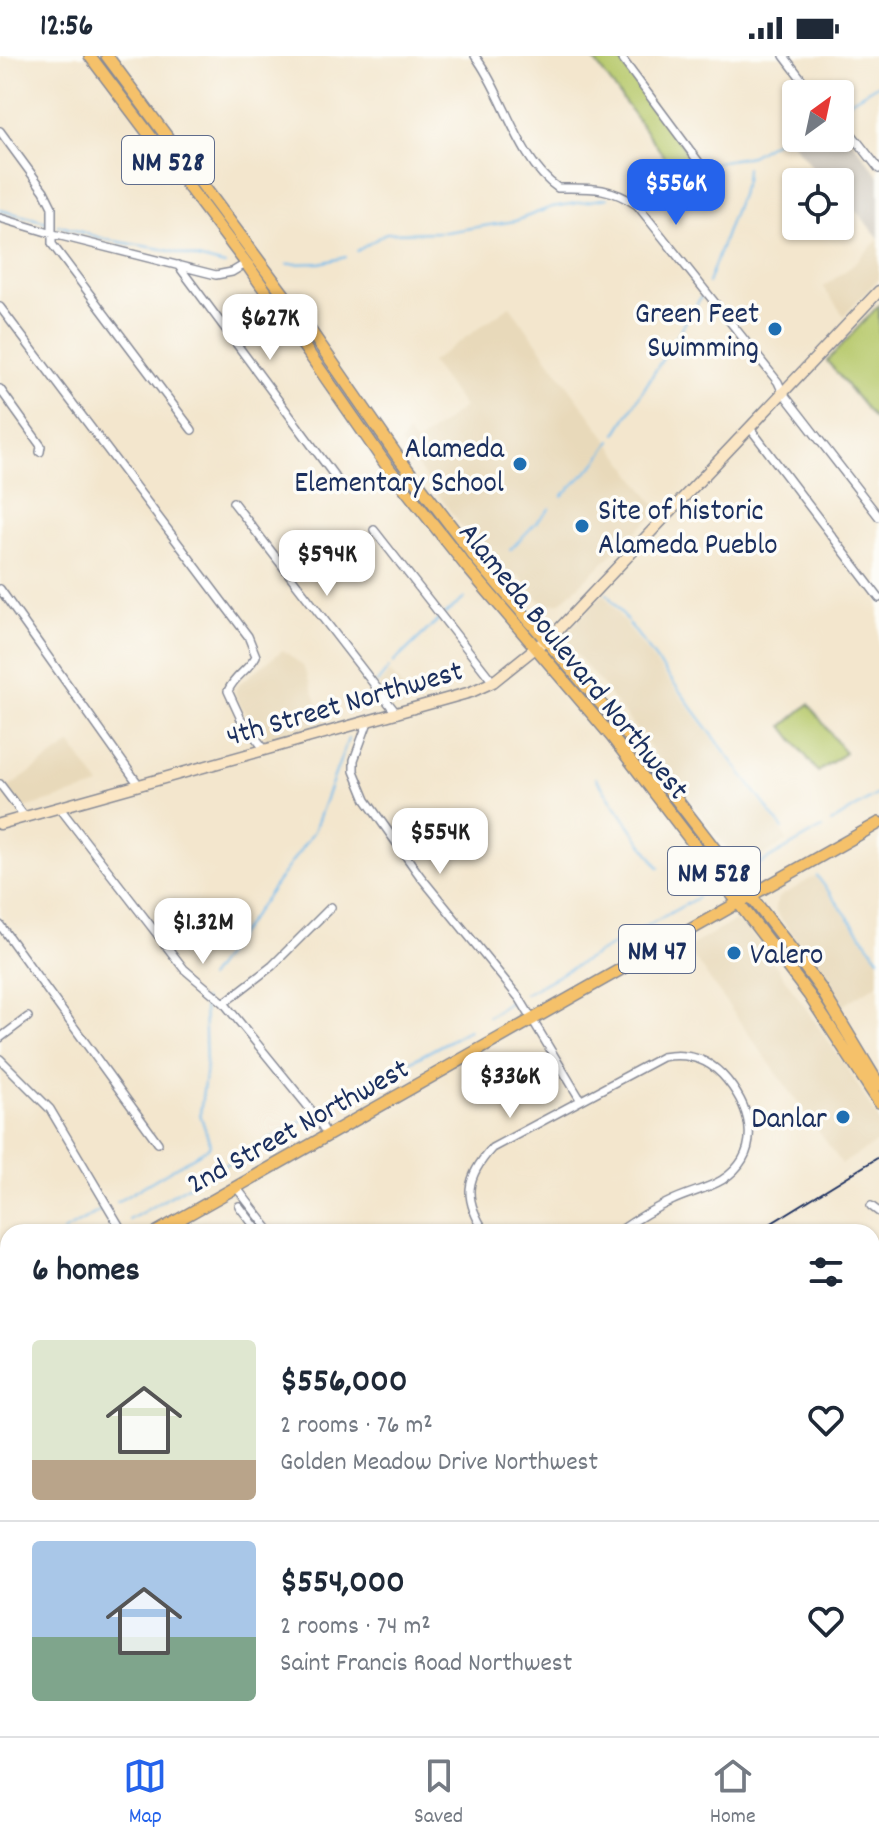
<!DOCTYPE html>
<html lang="en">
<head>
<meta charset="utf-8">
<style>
	:root { --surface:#fff; --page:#f6f6f7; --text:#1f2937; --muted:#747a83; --line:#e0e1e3; --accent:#2563eb }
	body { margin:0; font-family:Dekko,sans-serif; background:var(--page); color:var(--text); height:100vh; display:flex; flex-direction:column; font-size:30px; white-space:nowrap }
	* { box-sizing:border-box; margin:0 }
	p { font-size:26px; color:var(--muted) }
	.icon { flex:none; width:44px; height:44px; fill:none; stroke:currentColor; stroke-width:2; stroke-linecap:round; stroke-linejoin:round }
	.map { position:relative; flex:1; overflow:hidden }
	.details { position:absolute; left:0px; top:1168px; width:880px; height:512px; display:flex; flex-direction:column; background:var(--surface); border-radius:24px 24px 0 0; box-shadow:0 2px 6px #0004 }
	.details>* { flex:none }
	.needle { width:52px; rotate:33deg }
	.controls { position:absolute; left:782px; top:24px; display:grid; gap:16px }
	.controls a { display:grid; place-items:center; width:72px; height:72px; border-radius:8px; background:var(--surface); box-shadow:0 2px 6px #0004; font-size:40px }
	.price { position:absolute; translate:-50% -68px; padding:0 18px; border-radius:16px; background:#fff; color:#222; font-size:26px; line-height:52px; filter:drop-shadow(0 2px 4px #0008) }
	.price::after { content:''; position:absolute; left:50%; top:48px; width:24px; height:18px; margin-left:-12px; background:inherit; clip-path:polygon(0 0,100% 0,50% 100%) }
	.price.current { background:var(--accent); color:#fff }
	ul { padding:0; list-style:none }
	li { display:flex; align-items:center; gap:24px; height:200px; padding:0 32px }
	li+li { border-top:2px solid var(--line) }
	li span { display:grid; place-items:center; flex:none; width:224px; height:160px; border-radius:8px; color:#555 }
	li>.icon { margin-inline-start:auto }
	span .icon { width:96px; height:96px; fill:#fffc; stroke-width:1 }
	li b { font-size:34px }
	h2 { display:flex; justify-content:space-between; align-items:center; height:96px; padding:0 32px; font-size:34px }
	.status { display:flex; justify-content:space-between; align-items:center; height:56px; padding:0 40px; background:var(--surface); direction:ltr }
	.status svg { height:22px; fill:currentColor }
	.tabs { display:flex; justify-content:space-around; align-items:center; height:112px; border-top:2px solid var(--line); background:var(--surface); font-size:22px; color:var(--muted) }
	.tabs a { display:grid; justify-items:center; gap:4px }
	.tabs .current { color:var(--accent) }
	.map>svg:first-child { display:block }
	.built { fill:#e8d9ba }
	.industrial { fill:#c9c3b8 }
	.green { fill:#b7c96c; stroke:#697c65; stroke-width:2 }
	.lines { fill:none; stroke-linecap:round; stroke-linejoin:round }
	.stream { stroke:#74bbec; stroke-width:2 }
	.street-casing { stroke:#878a96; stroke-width:10 }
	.secondary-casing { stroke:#878a96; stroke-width:13 }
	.primary-casing { stroke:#878a96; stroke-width:14 }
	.street { stroke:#fff; stroke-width:7 }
	.secondary { stroke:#fbe6c4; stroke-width:10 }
	.primary { stroke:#f5c16b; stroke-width:11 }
	.rail { stroke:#1b2f5e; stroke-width:2 }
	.poi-dot { fill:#1f6fb2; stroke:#fdfcf7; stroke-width:3 }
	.labels { text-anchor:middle; stroke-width:7; stroke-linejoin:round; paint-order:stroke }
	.shield { fill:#fdfcf7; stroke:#5f6c8c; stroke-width:2 }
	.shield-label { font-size:28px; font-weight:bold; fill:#1b2f5e }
	.poi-label { font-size:30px; fill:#1b2f5e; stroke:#fdfcf7; text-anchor:end }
	.street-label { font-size:30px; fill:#1b2f5e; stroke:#fdfcf7 }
</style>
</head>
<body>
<div class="status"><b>12:56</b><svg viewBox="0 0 49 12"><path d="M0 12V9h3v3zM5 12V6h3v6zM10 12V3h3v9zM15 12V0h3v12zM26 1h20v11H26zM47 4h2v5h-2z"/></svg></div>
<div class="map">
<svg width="879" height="1680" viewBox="0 0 879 1680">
	<rect width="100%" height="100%" fill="#fdfcf7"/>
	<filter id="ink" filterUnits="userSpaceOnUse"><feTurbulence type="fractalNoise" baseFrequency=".0125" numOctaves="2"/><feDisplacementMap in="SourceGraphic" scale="16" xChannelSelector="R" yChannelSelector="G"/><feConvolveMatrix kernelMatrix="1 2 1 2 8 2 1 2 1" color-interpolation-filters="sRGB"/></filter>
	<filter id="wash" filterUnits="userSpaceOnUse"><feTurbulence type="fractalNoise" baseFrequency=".006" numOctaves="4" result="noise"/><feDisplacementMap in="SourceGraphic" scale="32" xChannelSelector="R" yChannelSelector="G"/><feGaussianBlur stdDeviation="1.8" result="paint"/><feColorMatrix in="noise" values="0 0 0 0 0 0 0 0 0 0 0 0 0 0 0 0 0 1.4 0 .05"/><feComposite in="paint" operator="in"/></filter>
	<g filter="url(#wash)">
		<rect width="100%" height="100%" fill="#f3e6cd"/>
		<path class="built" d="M879 183V222L844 260 823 231 848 213Z
			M510 250 655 449 657 456 560 547 551 548 540 545 519 520 508 521 461 470 400 387 408 377 416 388 464 351 431 306Z
			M603 538 781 773 787 785 742 812 602 629 569 590 565 584 567 576Z
			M283 594 303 610 326 669 270 684 261 678 250 664 237 644 235 634 240 627Z
			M390 616 410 641 411 645 393 650 378 629Z
			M71 688 100 730 21 753 8 732Z
			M815 820 879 904V927L842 950 776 856 775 849 780 841Z
			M733 866 744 867 777 911 845 1009 879 1064V1085L842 1108 687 892Z"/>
		<path class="industrial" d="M840 69 879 120V183L853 151 841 160 840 126H823L792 86 799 82H840Z"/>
		<path class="green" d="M591 0H617L692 103V110L677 118Z
			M879 249V369L827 305Z
			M809 648 845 697 818 716 783 670Z"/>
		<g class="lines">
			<path class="stream" d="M840 51 879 28
				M632 139 659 136 679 128 717 106 751 100 796 73
				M0 154 47 166
				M58 169 108 184 162 193 225 209
				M357 195 386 177 446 176 515 165 552 151 608 142
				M288 208 320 207 346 201
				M708 227 745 125 746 112
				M616 378 701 241
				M562 440 596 407 611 385
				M510 494 550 452
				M607 538 783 773
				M445 558 465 542
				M393 607 439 563
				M377 627 389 612
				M596 722 659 812
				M831 767 879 737
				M749 814 822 772
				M817 820 879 902
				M208 922 314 775 348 683
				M525 938 697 842
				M488 961 511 945
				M321 1054 469 974
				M117 1146 208 1092 210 1088 200 1058 206 1011 204 943
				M129 1164 303 1064
				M63 1176 103 1153
				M104 1176 112 1173
				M0 1195 8 1194
				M0 1209 8 1207
				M872 1500 879 1497
				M0 1625 8 1620
				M519 1680 527 1672"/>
		</g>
	</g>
	<g filter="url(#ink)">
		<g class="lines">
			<g class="street-casing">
				<path id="street" d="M475 0C504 38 518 105 558 132 591 132 608 130 637 149L778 326 783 337 879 461
					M620 0 701 109
					M784 0 813 38
					M840 63 879 113
					M0 75 44 135 52 151V188L192 374
					M0 162 53 178 216 219 232 216 247 207
					M178 209 336 422
					M0 251 248 580 256 600C249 614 234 620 228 635L241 663 265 694
					M0 333 41 390 40 396
					M750 372 879 542
					M233 446 397 658
					M374 474 493 626
					M0 533 139 729
					M368 666 354 704V715L366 744 420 820 520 943 580 1043
					M0 728 25 761
					M59 751 184 913 224 947 315 1059 328 1080
					M0 869 158 1087
					M224 947 272 910 331 851
					M0 982 28 961
					M0 1003 50 1053 123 1176
					M236 1131 271 1176
					M239 1150 259 1176
					M871 1150 879 1156
					M179 1163 187 1176
					M485 1176C463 1142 465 1122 492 1092L662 1001C688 996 710 1003 727 1024 753 1056 762 1098 722 1124 707 1133 687 1137 671 1145 653 1153 635 1164 618 1176
					M872 1309 879 1318
					M872 1484H879
					M872 1635 879 1634
					M383 1672 389 1680
					M762 1672 766 1680
					M720 1680 736 1672"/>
			</g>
			<g class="secondary-casing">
				<path id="secondary" d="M0 768 471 636 493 626 559 573 879 235
					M0 1507 8 1517
					M872 1513 879 1511
					M132 1672 138 1680
					M539 1680 549 1672"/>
			</g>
			<g class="primary-casing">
				<path id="primary" d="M90 0 246 207 387 410 467 511 612 681 809 939 879 1046
					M107 0 305 267 398 401 477 504 621 671 799 903 821 933 879 1029
					M157 1176 879 767
					M0 1239 8 1237"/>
			</g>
			<use href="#street" class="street"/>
			<use href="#secondary" class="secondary"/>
			<use href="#primary" class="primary"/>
			<path class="rail" d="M757 1176 879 1101
				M0 1657 8 1649"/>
		</g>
	</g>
	<g class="poi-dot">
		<circle cx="775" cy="273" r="8"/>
		<circle cx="520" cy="408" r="8"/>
		<circle cx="582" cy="470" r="8"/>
		<circle cx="734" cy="897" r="8"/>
		<circle cx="843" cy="1061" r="8"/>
	</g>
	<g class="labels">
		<g class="shield">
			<rect x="122" y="80" width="92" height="48" rx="6"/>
			<rect x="668" y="791" width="92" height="48" rx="6"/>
			<rect x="619" y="869" width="76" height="48" rx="6"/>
		</g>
		<g class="shield-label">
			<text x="168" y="114">NM 528</text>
			<text x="714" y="825">NM 528</text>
			<text x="657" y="903">NM 47</text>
		</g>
		<g class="poi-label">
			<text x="759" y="266">Green Feet<tspan x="759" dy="34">Swimming</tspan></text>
			<text x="504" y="401">Alameda<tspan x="504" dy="34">Elementary School</tspan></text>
			<text x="598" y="463" text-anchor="start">Site of historic<tspan x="598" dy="34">Alameda Pueblo</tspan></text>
			<text x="750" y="907" text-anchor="start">Valero</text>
			<text x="827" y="1071">Danlar</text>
		</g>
		<g class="street-label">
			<text transform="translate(575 604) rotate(51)" y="10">Alameda Boulevard Northwest</text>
			<text transform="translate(344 646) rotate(-16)" y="10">4th Street Northwest</text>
			<text transform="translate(297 1069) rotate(-29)" y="10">2nd Street Northwest</text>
		</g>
	</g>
</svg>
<div class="controls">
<a><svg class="needle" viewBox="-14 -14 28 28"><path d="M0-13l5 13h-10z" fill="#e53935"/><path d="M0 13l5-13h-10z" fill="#747a83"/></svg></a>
<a><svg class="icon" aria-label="locate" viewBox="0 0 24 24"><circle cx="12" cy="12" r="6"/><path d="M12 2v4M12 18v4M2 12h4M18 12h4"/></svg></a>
</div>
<b class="price current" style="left:676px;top:171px">$556K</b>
<b class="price" style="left:270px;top:306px">$627K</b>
<b class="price" style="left:327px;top:542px">$594K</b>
<b class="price" style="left:440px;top:820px">$554K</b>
<b class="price" style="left:203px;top:910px">$1.32M</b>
<b class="price" style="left:510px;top:1064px">$336K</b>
<section class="details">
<h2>6 homes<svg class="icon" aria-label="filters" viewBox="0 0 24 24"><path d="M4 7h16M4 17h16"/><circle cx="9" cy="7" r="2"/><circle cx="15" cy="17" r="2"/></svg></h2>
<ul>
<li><span style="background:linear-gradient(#dfe7d0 75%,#b9a48a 0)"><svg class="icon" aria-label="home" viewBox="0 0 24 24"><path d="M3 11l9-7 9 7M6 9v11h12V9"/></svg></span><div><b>$556,000</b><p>2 rooms · 76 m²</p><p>Golden Meadow Drive Northwest</p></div><svg class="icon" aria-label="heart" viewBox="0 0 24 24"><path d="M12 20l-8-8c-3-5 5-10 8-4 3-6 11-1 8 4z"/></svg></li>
<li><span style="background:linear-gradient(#a9c7e8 60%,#7fa58c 0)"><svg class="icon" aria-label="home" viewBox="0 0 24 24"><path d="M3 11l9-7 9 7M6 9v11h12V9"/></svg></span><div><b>$554,000</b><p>2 rooms · 74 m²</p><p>Saint Francis Road Northwest</p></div><svg class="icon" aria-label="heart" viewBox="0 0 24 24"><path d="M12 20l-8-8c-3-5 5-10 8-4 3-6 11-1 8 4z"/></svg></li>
</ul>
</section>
</div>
<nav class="tabs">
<a class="current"><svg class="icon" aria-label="map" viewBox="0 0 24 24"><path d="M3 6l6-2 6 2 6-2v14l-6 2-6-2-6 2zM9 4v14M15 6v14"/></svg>Map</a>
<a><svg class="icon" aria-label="saved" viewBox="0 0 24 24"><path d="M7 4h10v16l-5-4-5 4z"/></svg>Saved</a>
<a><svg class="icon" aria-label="home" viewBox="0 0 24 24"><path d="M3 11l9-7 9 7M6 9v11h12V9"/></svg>Home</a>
</nav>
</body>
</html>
